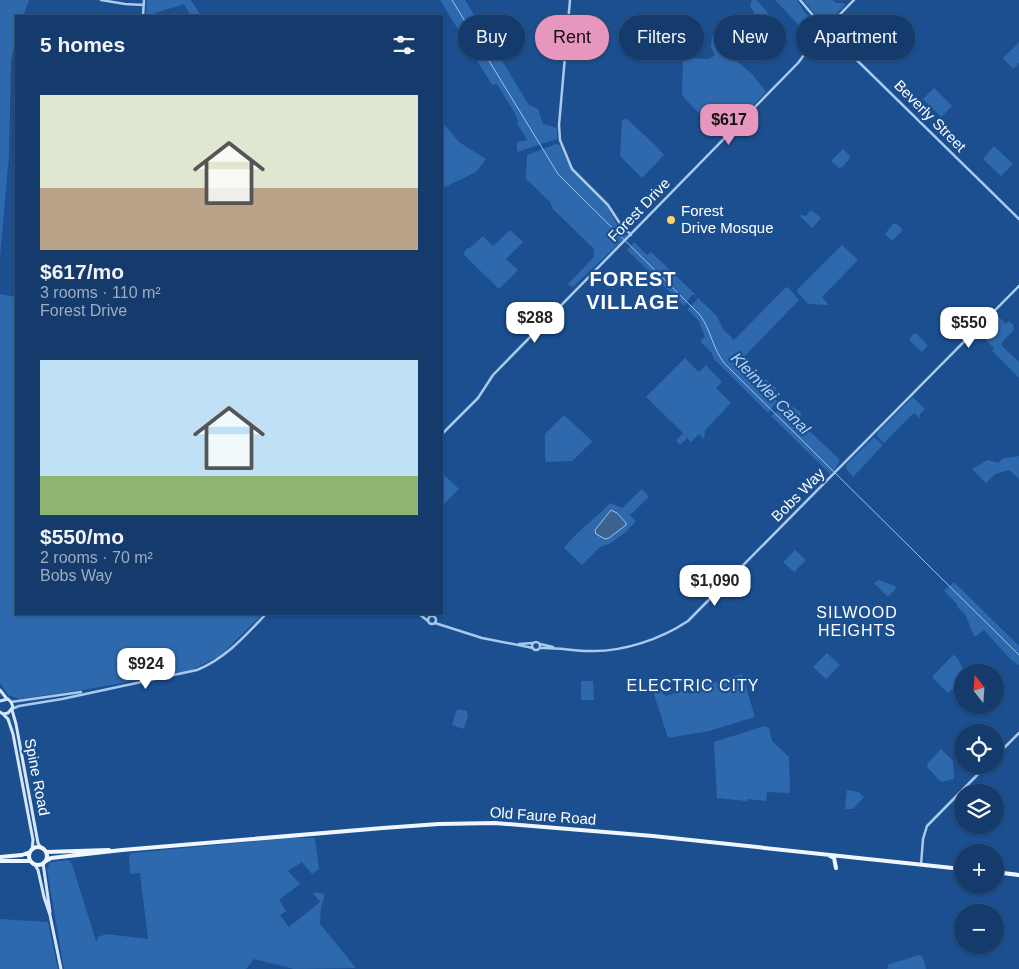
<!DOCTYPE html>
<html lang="en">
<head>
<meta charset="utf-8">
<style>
	:root { --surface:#143b6b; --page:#214673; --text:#f1f3f6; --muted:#9dadc1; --line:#33557e; --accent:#e797bd }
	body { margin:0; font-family:Helvetica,sans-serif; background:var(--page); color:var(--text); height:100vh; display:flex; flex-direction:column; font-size:19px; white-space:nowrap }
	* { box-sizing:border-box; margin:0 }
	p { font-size:16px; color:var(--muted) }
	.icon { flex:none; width:28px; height:28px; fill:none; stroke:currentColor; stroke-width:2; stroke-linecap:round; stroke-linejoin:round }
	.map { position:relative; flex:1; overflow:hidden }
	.panel { position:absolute; left:15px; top:15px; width:428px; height:600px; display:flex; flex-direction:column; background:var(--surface); border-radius:0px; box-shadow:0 1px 4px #0004,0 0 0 1px var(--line) }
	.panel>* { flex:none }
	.hud { position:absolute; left:458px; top:15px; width:475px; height:45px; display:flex; gap:10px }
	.needle { width:32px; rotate:343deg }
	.fabs { position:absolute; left:954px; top:664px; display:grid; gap:10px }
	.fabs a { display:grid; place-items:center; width:50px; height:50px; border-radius:50%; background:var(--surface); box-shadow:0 1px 4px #0004,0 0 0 1px var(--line); font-size:25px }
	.price { position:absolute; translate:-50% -42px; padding:0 11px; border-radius:10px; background:#fff; color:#222; font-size:16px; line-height:32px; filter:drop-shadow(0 1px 2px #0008) }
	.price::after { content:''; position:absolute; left:50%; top:30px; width:15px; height:11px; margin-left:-8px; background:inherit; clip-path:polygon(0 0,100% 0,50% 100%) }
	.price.on { background:var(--accent); color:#111 }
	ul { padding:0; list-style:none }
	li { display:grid; align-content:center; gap:10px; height:265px; padding:0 25px }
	li span { display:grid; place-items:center; height:155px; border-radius:0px; color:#555 }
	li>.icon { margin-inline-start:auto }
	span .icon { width:90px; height:90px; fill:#fffc; stroke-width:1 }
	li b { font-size:21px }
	h2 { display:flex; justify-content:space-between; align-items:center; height:60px; padding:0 25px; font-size:21px }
	.pill { padding:0 18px; border-radius:22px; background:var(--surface); box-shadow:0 1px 4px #0004,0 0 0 1px var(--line); font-size:18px; line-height:45px }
	.pill.on { background:var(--accent); color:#111 }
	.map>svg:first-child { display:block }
	.green { fill:#2e69ad }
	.water { fill:#3c6290; stroke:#9cc4f0 }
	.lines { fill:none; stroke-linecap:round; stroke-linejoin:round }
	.stream { stroke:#9cc4f0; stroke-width:1 }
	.tertiary { stroke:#a9c9ee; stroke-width:2.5 }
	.secondary { stroke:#d6e6fa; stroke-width:3 }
	.primary { stroke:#f0f6ff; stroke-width:4 }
	.poi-dot { fill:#ffd166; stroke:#1b4f8f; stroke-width:2 }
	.labels { text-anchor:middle; stroke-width:4.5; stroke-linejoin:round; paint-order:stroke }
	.street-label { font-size:15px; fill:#fff; stroke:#1b4f8f }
	.poi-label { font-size:15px; fill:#fff; stroke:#1b4f8f; text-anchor:start }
	.water-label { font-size:16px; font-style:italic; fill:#b5d3f5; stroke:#1b4f8f }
	.neighbourhood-label { font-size:16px; letter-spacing:1px; fill:#fff; stroke:#1b4f8f }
	.district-label { font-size:20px; font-weight:bold; letter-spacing:1px; fill:#fff; stroke:#1b4f8f }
</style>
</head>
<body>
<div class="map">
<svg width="1019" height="969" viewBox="0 0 1019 969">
	<rect width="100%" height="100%" fill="#1b4f8f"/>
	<path class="green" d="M0 0H29L23 16H16V38L11 62 9 155 0 258Z
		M147 0H191L201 16H191L184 4 155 13 152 16H146Z
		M440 0H465L529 105 538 109 543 124 557 128V139L517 152V142L527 140 517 123 518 122 516 115 497 84 492 85Z
		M752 0H757L771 17 762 26 750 6Z
		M775 0H797L804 11 817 25V33L806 50 802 46 810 37Z
		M803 0H833L836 3H844L845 5 829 21 824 18 821 21Z
		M772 19 788 38 785 42 774 47 763 28Z
		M716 33 740 35 737 57 738 62 753 75 766 92 724 136 717 128 712 127 710 124 684 98 682 93 683 58 708 59 713 57 715 54 711 48 712 36Z
		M1019 42V63L1013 69 1003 58Z
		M934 88 952 106 941 117 923 99Z
		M626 118 655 145 664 155 642 178 620 156 622 121Z
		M441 121 459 142 486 159 476 172 443 188 441 187Z
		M556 144 560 145 571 170 608 207 616 223 627 236 573 287 568 284 594 257V249L553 209 550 202 526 179 527 155Z
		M994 146 1013 164 1001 176 983 159Z
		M843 149 849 155 850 158 842 167 839 168 831 161Z
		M811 210 821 218 812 228 800 216 801 215 806 216Z
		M893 224H897L903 230 892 241 885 234Z
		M510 230 523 242 506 259 518 270 499 289 463 254 467 248H470L483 236 493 246Z
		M634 242 647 255 651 252 696 295H692L684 306 627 250Z
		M842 245 858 260 822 297 829 305 808 304 798 293 797 290Z
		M788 287 799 300 739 362 758 382H761L766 379 777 389 772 396 783 407 774 405 768 413 714 359 711 352 701 342V340L705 337 699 321 687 309 697 300V297L717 316 723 329 734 340 785 288Z
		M0 294 16 297V614H263L221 655 190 671 88 689 19 699 8 695 0 683Z
		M995 313 1006 324 1009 321 1013 325 1014 330 1002 342V346L1019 362V378L992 351 994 348 977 332Z
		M914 333 917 334 928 345 922 352 909 340Z
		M685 358 699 372 706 365 722 382 716 388 731 403 705 430 704 439 699 434 691 442 687 438 680 445 676 441 683 433 646 397Z
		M913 397 925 409 920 414V418L914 413 884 443 877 436V433Z
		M793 407 801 412V415L797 419 840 460 836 468 830 474 771 416 781 408Z
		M564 415 591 440 592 442 572 461 546 462 545 459V434Z
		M874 437 883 445 853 477 846 468V465Z
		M1019 456V479L1009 470 995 474 986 483 972 469 988 460 998 463 1004 458Z
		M444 475 459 489 441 507V478Z
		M642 489 649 497 630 515 636 521 626 532 609 544 600 547 582 565 564 548C577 531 595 519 610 503L622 508Z
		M795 550 806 560 794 572 783 562Z
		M879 580 895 586 896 588 888 597 874 583Z
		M954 582 1019 646V665L1011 660 984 630 976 636H974L965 614 957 607V604L944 591Z
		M827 653 840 665 826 679 813 667Z
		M953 655 956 656 965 672H962C962 681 955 688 948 693L932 677Z
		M742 674 755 717 709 731 668 738 652 688 658 686 661 688 662 693 666 696 687 689 689 694 700 691 699 687Z
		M583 681H593L594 700H581V682Z
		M459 709 467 711 468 716 464 729 452 725 456 711Z
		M765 726 769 728 772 741 789 757 790 793 767 792 766 801 747 799V801L717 798 714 742Z
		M941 749 953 761 954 779 941 782 927 767 928 765 927 764Z
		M847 790 859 792 864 797 853 809H845Z
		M292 838H315L319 869 312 874 302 862 288 871 300 884 279 900 286 911 280 915 289 927 320 902 313 893 314 892 324 894V898L321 907 320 924 356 968 294 969 254 959 246 969H64L47 870 50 862 68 860 72 864 96 941 98 940V937L106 934 148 939 140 873 130 874 129 856 131 853Z
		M0 919 48 922 58 969H0Z
		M920 955 923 958 926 969H887L889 964Z"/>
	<path class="water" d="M611 510 617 513 626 523V525L609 538 605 539 596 534 595 530Z"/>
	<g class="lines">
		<path class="stream" d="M452 0 558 174 700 315C711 330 713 350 725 364L1019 655"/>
		<path class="tertiary" d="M101 0 125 4 144 5
			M570 0 559 125 560 140 572 169 608 205 619 222 631 235
			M800 0 822 26 1019 219
			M143 16 144 0
			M441 435 478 398 493 375 798 63 816 39 854 0
			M419 614 428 621
			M428 620a4 4 0 1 1 8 0a4 4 0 1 1-8 0Z
			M435 623 482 638 533 648
			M532 646a4 4 0 1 1 8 0a4 4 0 1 1-8 0Z
			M519 644 533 643
			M540 644 553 647
			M540 648C557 647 573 651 590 651 623 652 661 639 688 621L1019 286
			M11 702 81 692
			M12 709 19 706 62 699 197 670C226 658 245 636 266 614
			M995 757 1019 733
			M921 865 923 839 927 826 987 765"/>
		<path class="secondary" d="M0 690 7 699
			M0 701 8 699 11 702 13 707 8 713 3 714 0 712
			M12 710 16 724 38 843 41 848
			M3 714 8 719 13 734 33 840 32 850
			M43 863 50 912
			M35 865 38 870 44 897 50 915 61 969"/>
		<path class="primary" d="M29 856a9 9 0 1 1 18 0a9 9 0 1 1-18 0Z
			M46 852 109 850
			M830 856 834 858 836 868
			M0 857 22 855 30 852
			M0 861H30
			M46 861 51 858 122 850 383 828 439 824 495 823 653 836 962 869
			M995 872 1019 875"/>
	</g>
	<circle class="poi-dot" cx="671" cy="220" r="5"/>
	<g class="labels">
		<g class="street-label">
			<text transform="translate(930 116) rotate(45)" y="5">Beverly Street</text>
			<text transform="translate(639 210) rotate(-46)" y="5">Forest Drive</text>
			<text transform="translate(798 495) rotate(-45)" y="5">Bobs Way</text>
			<text transform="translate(37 777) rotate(79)" y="5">Spine Road</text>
			<text transform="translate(543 816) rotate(4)" y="5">Old Faure Road</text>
		</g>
		<g class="poi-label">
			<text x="681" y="216">Forest<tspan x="681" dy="17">Drive Mosque</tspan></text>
		</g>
		<g class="water-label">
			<text transform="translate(771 393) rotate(46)" y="6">Kleinvlei Canal</text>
		</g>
		<g class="neighbourhood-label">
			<text x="857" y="618">SILWOOD<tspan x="857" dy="18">HEIGHTS</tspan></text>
			<text x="693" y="691">ELECTRIC CITY</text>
		</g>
		<g class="district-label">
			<text x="633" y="286">FOREST<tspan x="633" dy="23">VILLAGE</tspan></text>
		</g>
	</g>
</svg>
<div class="fabs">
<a><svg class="needle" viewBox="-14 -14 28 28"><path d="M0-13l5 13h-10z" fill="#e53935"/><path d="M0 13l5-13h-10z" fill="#9dadc1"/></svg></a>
<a><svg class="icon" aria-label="locate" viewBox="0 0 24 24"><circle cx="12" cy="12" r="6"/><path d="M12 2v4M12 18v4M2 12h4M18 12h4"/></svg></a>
<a><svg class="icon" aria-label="layers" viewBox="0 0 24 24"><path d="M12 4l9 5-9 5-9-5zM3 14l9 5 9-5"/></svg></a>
<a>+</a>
<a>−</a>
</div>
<b class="price on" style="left:729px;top:146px">$617</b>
<b class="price" style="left:535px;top:344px">$288</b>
<b class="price" style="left:969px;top:349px">$550</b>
<b class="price" style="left:715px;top:607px">$1,090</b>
<b class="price" style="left:146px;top:690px">$924</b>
<div class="hud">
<a class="pill">Buy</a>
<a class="pill on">Rent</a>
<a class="pill">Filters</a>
<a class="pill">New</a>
<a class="pill">Apartment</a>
</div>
<section class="panel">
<h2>5 homes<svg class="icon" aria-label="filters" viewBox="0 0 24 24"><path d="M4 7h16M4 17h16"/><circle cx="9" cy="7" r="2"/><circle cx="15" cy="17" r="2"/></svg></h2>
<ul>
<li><span style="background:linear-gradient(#dfe7d0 60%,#b9a48a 0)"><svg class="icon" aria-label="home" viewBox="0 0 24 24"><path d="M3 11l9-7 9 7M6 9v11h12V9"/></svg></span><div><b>$617/mo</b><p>3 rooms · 110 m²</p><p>Forest Drive</p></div></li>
<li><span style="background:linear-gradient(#bfe0f5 75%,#8fb573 0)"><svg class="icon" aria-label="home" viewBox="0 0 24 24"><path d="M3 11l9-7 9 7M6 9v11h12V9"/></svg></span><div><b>$550/mo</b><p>2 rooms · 70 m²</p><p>Bobs Way</p></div></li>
</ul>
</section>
</div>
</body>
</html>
